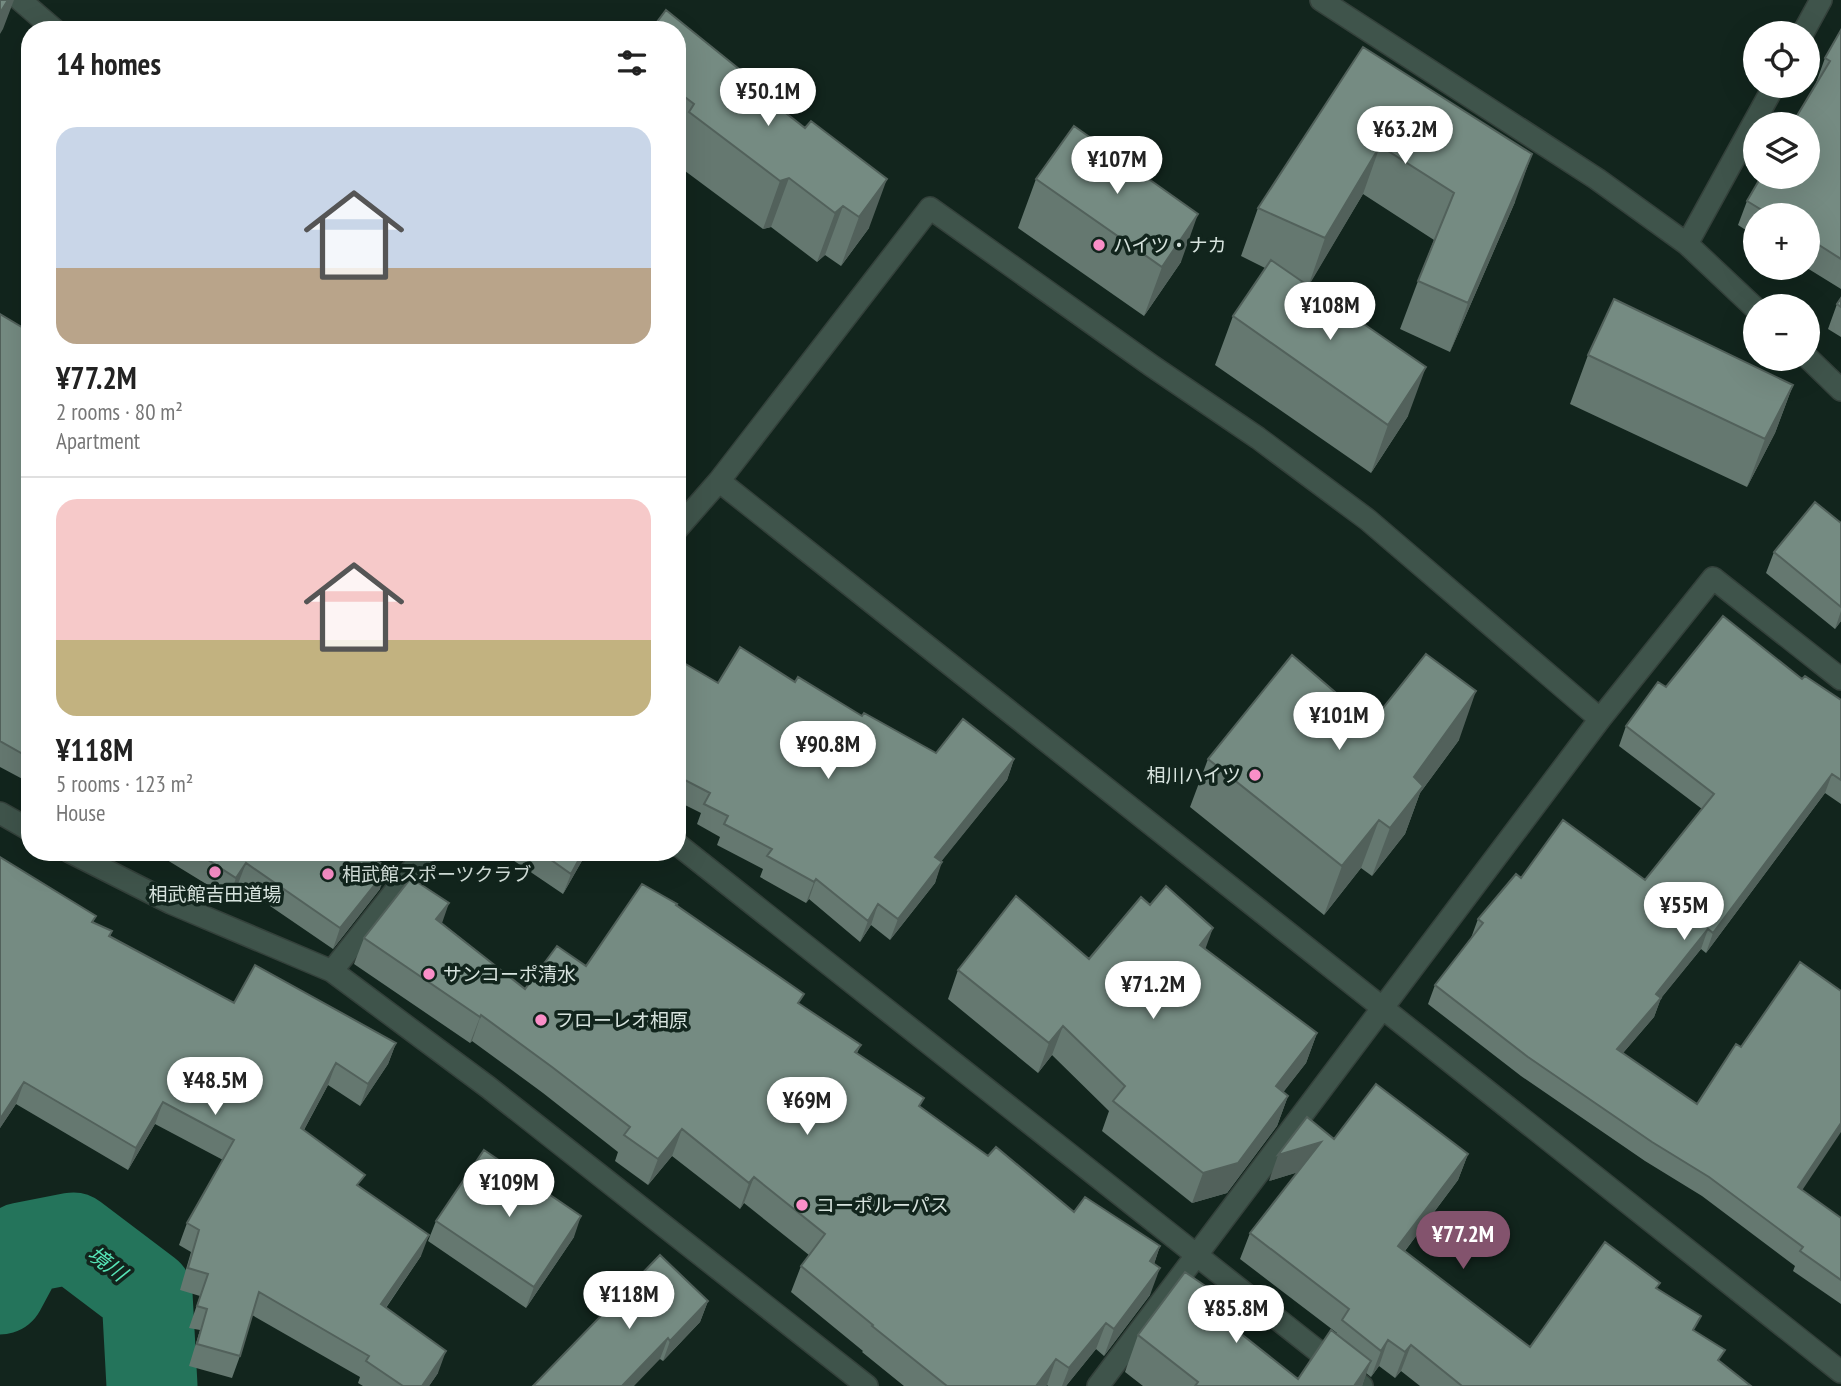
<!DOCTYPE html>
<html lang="en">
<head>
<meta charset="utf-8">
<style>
	:root { --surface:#fff; --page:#f2f2f2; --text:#222; --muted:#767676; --line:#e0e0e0; --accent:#83536d }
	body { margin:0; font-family:"PT Sans Narrow","Noto Sans JP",sans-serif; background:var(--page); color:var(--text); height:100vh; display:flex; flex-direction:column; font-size:26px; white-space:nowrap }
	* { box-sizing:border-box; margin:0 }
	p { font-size:23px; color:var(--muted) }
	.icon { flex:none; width:38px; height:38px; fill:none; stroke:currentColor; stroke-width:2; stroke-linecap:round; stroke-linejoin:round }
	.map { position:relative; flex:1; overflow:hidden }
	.side { position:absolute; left:21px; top:21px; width:665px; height:840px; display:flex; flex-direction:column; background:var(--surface); border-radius:28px; box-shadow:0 7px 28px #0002 }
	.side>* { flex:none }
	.buttons { position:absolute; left:1743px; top:21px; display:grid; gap:14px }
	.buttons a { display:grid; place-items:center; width:77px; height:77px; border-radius:50%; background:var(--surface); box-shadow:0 7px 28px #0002; font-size:35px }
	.price { position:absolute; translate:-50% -60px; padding:0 16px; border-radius:24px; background:#fff; color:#222; font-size:23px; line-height:46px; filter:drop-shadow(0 2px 4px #0008) }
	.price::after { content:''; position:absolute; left:50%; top:42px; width:21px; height:16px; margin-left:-10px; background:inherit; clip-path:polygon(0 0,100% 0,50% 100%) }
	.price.current { background:var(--accent); color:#fff }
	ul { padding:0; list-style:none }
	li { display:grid; align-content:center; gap:14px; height:371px; padding:0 35px }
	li+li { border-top:2px solid var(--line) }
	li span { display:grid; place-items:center; height:217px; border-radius:21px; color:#555 }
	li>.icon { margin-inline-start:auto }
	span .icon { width:126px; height:126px; fill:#fffc; stroke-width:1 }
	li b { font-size:30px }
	h2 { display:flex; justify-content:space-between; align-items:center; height:84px; padding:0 35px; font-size:30px }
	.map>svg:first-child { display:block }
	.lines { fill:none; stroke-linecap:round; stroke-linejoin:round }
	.river { stroke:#24745b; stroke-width:91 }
	.street-casing { stroke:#34413b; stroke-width:24 }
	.street { stroke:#3f544b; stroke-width:21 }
	.wall { fill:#657870 }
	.shaded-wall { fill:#52615b }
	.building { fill:#758b82; stroke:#52615b; stroke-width:2 }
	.poi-dot { fill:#fa8fc8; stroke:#12251d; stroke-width:2.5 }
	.labels { text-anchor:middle; stroke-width:7; stroke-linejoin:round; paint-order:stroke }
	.poi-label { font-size:19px; fill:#d7e3de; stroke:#12251d; text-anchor:start }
	.water-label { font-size:21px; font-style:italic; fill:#56e4b6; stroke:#12251d }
</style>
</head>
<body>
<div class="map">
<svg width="1841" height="1386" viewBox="0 0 1841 1386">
	<rect width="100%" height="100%" fill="#12251d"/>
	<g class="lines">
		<path class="river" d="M0 1289 22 1248 73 1238 147 1294 152 1386"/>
		<g class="street-casing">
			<path id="street" d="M20 0 55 30
				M1321 0 1597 179 1687 244 1755 308
				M1803 33 1821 0
				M1687 244 1774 86
				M1808 358 1841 390
				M719 481 1841 1372
				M677 529 719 481 930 208 1152 366 1258 438 1368 520 1600 719
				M0 813 30 830
				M677 844 1362 1386
				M70 852 171 903 332 971 426 852
				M332 971 488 1087 867 1386
				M1098 1386 1600 719 1713 578 1841 679"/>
		</g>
		<use href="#street" class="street"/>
	</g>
	<path class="wall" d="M677 30 737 75 869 228 841 266 825 255 817 262 771 227 763 229 677 165Z
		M1841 30V289L1807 268H1808V215H1755V236L1738 225 1747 201 1817 83H1816L1825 58Z
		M1363 47 1515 202 1450 352 1400 329 1418 281 1434 240 1363 194 1308 286 1408 416 1371 473 1215 365 1233 316 1265 268 1241 256 1258 208Z
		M1036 179 1181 262 1144 316 1018 228Z
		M1841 298V337L1828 329 1837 304Z
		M0 314 30 332V783L0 767Z
		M1588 355 1793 385 1775 433 1747 487 1570 404Z
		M1841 523V621L1835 629 1766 573 1774 552Z
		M677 659 718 683 795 682 936 753 1014 759 1007 780 941 861 935 883 890 940 871 925 860 942 809 899 806 903 760 877 763 869 717 845 720 837 697 824 701 813 677 801Z
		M1802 679 1841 700V804L1825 793 1706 953 1701 949 1661 998 1654 1017 1623 1053 1802 1190 1841 1218V1304L1793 1271 1795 1266 1702 1196 1645 1161 1521 1076 1428 1004 1435 985 1471 938 1478 919 1521 878 1645 880 1702 809 1619 746 1626 726 1666 687Z
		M1371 723 1459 740 1420 793 1405 834 1372 876 1361 868 1324 915 1190 807 1208 759Z
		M154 852H372L370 856 380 889 333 949 238 884 229 898Z
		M501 852H587L563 894Z
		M0 857 96 916 93 922 112 931 110 937 234 1003 396 1043 388 1064 360 1106 328 1085 304 1130 360 1187 421 1256 386 1308 438 1373 429 1386H363L358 1383 360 1377 252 1315 240 1356 232 1378 189 1366 200 1330 189 1328 200 1296 180 1290 191 1252 179 1245 187 1223 223 1160 155 1124 128 1170 16 1104 0 1128Z
		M677 905 800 1005 861 1045 857 1053 921 1107 988 1156 1074 1212 1160 1246 1154 1264 1150 1295 1104 1356 1096 1349 1066 1386H1048L1047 1385 1046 1386H904L862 1352 863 1351 791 1292 801 1266 809 1255 744 1203 740 1209 672 1156 648 1185 615 1161 618 1152 543 1093 472 1041 470 1043 354 964 364 938 442 923 525 989 586 966Z
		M1206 949 1317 1033 1306 1063 1283 1092 1288 1096 1277 1126 1227 1193 1192 1203 1102 1131 1109 1111 1052 1055 1038 1073 948 999 958 970Z
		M1334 1139 1468 1154 1458 1180 1405 1251 1530 1347 1657 1289 1721 1362 1751 1386H1420L1401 1371 1395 1378 1379 1366 1371 1377 1366 1373 1362 1386H1143L1125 1372 1138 1335 1239 1333 1298 1379 1337 1333 1240 1259 1250 1233 1298 1172 1269 1181Z
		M436 1221 574 1237 526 1308 428 1241Z
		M708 1301 700 1322 663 1361 660 1359 533 1386Z"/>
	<path class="shaded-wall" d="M8 0H14L3 29 0 34V13Z
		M1380 146 1363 194 1308 287 1325 238Z
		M1532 154 1515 202 1450 352 1468 303Z
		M789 178 771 227 763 229 780 181Z
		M887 179 869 228 841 266 859 217Z
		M843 206 825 255 817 262 835 213Z
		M1198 214 1181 262 1144 316 1162 267Z
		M1426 367 1408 416 1371 473 1388 425Z
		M1793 385 1775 433 1747 487 1765 439Z
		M1841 611V621L1835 629Z
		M1476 691 1459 740 1420 793 1405 834 1372 876 1390 828 1414 777Z
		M1014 759 1007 780 928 878 935 857Z
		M1832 774 1825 793 1706 953 1713 933Z
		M1379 820 1361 868 1324 915 1342 866Z
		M583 852H587L563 894 571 874Z
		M942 862 935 883 890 940 898 919Z
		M246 863 238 884 229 898 236 878Z
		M388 868 380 889 333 949 340 928Z
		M816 879 809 899 806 903 814 882Z
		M449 903 440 929 436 919Z
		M878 904 871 925 860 942 868 921Z
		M1213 928 1202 958 1200 945Z
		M1708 929 1701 949 1658 1002 1661 998 1654 1017 1610 1068 1617 1049 1656 994Z
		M481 1015 472 1041 470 1043 480 1017Z
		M1063 1026 1052 1055 1038 1073 1049 1043Z
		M1317 1033 1306 1063 1265 1116 1276 1086Z
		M396 1043 388 1064 360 1106 368 1084Z
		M336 1063 328 1085 293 1150 301 1128Z
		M24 1082 16 1104 0 1128V1119Z
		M1288 1096 1277 1126 1227 1193 1192 1203 1203 1173Z
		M163 1102 155 1124 128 1170 136 1148Z
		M1841 1123V1132L1791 1207 1798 1187Z
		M682 1129 672 1156 648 1185 658 1159Z
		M1321 1142 1312 1168 1269 1181 1278 1155Z
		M1468 1154 1458 1180 1389 1272 1398 1246Z
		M754 1177 744 1203 740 1209 749 1183Z
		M581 1216 574 1237 526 1308 534 1287Z
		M429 1235 421 1256 373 1326 381 1304Z
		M1160 1246 1151 1273 1150 1261Z
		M1160 1268 1150 1295 1104 1356 1114 1329Z
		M708 1301 700 1322 663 1361 670 1341Z
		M1246 1314 1232 1352 1235 1329Z
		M1106 1323 1096 1349 1066 1386H1062L1069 1368Z
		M668 1338 660 1359 634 1386H622Z
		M1388 1340 1379 1366 1371 1377 1381 1351Z
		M1411 1345 1401 1371 1395 1378 1405 1352Z
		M446 1351 438 1373 429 1386H422Z
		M1056 1359 1047 1385 1046 1386H1036Z
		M1371 1361 1362 1386H1354Z"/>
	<path class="building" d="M0 0H8L0 13Z
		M666 10 739 69 736 74 805 128 811 121 887 179 859 217 843 206 835 213 789 178 780 181 689 112 694 104 677 91V30H651Z
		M1841 30V259L1808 238V215H1770L1747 201 1761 177H1808V124H1792L1830 61 1825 58Z
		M1363 47 1532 154 1468 303 1418 281 1454 193 1380 146 1325 238 1258 208Z
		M1074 126 1198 214 1162 267 1036 179Z
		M1271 260 1426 367 1388 425 1233 316Z
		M1841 298V307L1837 304Z
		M1614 299 1793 385 1765 439 1588 355Z
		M0 314 30 332V758L0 741Z
		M1815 502 1841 523V607L1774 552Z
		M1723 616 1802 679 1805 676 1841 700V780L1832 774 1713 933 1708 929 1656 994 1661 998 1617 1049 1697 1104 1736 1044 1741 1047 1800 962 1841 991V1123L1798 1187 1841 1218V1280L1800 1251 1803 1247 1709 1177 1652 1142 1528 1057 1435 985 1483 923 1478 919 1516 874 1521 878 1563 820 1645 880 1714 794 1626 726 1658 682 1666 687Z
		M740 647 795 682 798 677 862 716 864 713 936 753 963 719 1014 759 935 857 942 862 898 919 878 904 868 921 816 879 814 882 767 856 772 849 724 824 728 816 704 804 710 793 677 776V659L718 683Z
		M1426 654 1476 691 1414 777 1423 786 1390 828 1379 820 1342 866 1208 759 1292 655 1371 723Z
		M196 852H366V853L388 868 340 928 246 863 236 878Z
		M540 852H583L571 874Z
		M0 857 96 916 92 922 112 931 109 936 234 1003 255 965 396 1043 368 1084 336 1063 301 1128 365 1175 357 1185 429 1235 381 1304 446 1351 422 1386H403L366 1361 369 1356 259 1292 240 1356 197 1344 207 1309 197 1306 208 1274 188 1268 199 1230 187 1223 234 1140 163 1102 136 1148 24 1082 0 1119Z
		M411 878 449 903 436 919 525 989 557 946 586 966 642 884 677 904 676 905 804 994 798 1003 861 1045 855 1052 924 1098 919 1106 988 1156 996 1147 1074 1212 1085 1197 1160 1246 1150 1261 1160 1268 1114 1329 1106 1323 1069 1368 1056 1359 1036 1386H947L872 1326 873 1325 801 1266 825 1234 754 1177 749 1183 682 1129 658 1159 624 1135 630 1127 552 1067 481 1015 480 1017 364 938Z
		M1166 886 1213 928 1200 945 1317 1033 1276 1086 1288 1096 1238 1163 1203 1173 1113 1101 1125 1086 1063 1026 1049 1043 958 970 1016 896 1089 959 1141 897 1150 905Z
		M1376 1084 1468 1154 1398 1246 1530 1347 1605 1242 1660 1283 1656 1288 1701 1316 1693 1330 1725 1350 1718 1360 1751 1386H1462L1411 1345 1405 1352 1388 1340 1381 1351 1342 1320 1349 1309 1250 1233 1321 1142 1278 1155 1307 1117 1334 1139Z
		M484 1150 581 1216 534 1287 436 1221Z
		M660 1255 708 1301 670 1341 668 1338 622 1386H533Z
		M1185 1272 1246 1314 1235 1329 1298 1379 1331 1330 1371 1361 1354 1386H1195L1198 1382 1138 1335Z"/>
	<g class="poi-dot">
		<circle cx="1099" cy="245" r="7"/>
		<circle cx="1255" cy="775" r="7"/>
		<circle cx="215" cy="872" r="7"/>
		<circle cx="328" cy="874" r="7"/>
		<circle cx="429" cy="974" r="7"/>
		<circle cx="541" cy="1020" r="7"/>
		<circle cx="802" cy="1205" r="7"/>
	</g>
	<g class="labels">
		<g class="poi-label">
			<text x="1113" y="252">ハイツ・ナカ</text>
			<text x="1241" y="782" text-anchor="end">相川ハイツ</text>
			<text x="342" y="881">相武館スポーツクラブ</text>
			<text x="215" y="901" text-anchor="middle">相武館吉田道場</text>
			<text x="443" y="981">サンコーポ清水</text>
			<text x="555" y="1027">フローレオ相原</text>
			<text x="816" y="1212">コーポルーパス</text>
		</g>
		<g class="water-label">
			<text transform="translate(107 1264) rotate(37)" y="7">境川</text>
		</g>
	</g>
</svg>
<div class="buttons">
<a><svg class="icon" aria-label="locate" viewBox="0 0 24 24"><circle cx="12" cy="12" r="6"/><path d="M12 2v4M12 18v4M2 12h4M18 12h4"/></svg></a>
<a><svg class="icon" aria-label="layers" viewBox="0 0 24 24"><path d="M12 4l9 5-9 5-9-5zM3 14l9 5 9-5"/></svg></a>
<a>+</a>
<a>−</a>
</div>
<b class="price" style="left:768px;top:128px">¥50.1M</b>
<b class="price" style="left:1405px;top:166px">¥63.2M</b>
<b class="price" style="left:1117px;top:196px">¥107M</b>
<b class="price" style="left:1330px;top:342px">¥108M</b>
<b class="price" style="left:1339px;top:752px">¥101M</b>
<b class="price" style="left:828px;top:781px">¥90.8M</b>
<b class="price" style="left:1684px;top:942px">¥55M</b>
<b class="price" style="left:1153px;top:1021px">¥71.2M</b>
<b class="price" style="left:215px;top:1117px">¥48.5M</b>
<b class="price" style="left:807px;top:1137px">¥69M</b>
<b class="price" style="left:509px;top:1219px">¥109M</b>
<b class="price current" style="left:1463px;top:1271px">¥77.2M</b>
<b class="price" style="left:629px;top:1331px">¥118M</b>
<b class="price" style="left:1236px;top:1345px">¥85.8M</b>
<section class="side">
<h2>14 homes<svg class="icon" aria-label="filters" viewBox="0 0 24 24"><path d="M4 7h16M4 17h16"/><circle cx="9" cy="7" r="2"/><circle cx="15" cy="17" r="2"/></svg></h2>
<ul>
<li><span style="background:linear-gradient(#c9d6e8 65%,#b9a48a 0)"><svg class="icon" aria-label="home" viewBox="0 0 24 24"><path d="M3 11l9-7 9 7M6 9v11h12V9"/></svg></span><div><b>¥77.2M</b><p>2 rooms · 80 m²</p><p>Apartment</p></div></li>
<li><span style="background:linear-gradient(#f6c9c9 65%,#c2b280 0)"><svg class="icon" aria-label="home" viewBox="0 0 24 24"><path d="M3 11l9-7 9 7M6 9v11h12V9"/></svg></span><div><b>¥118M</b><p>5 rooms · 123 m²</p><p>House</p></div></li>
</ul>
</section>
</div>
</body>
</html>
